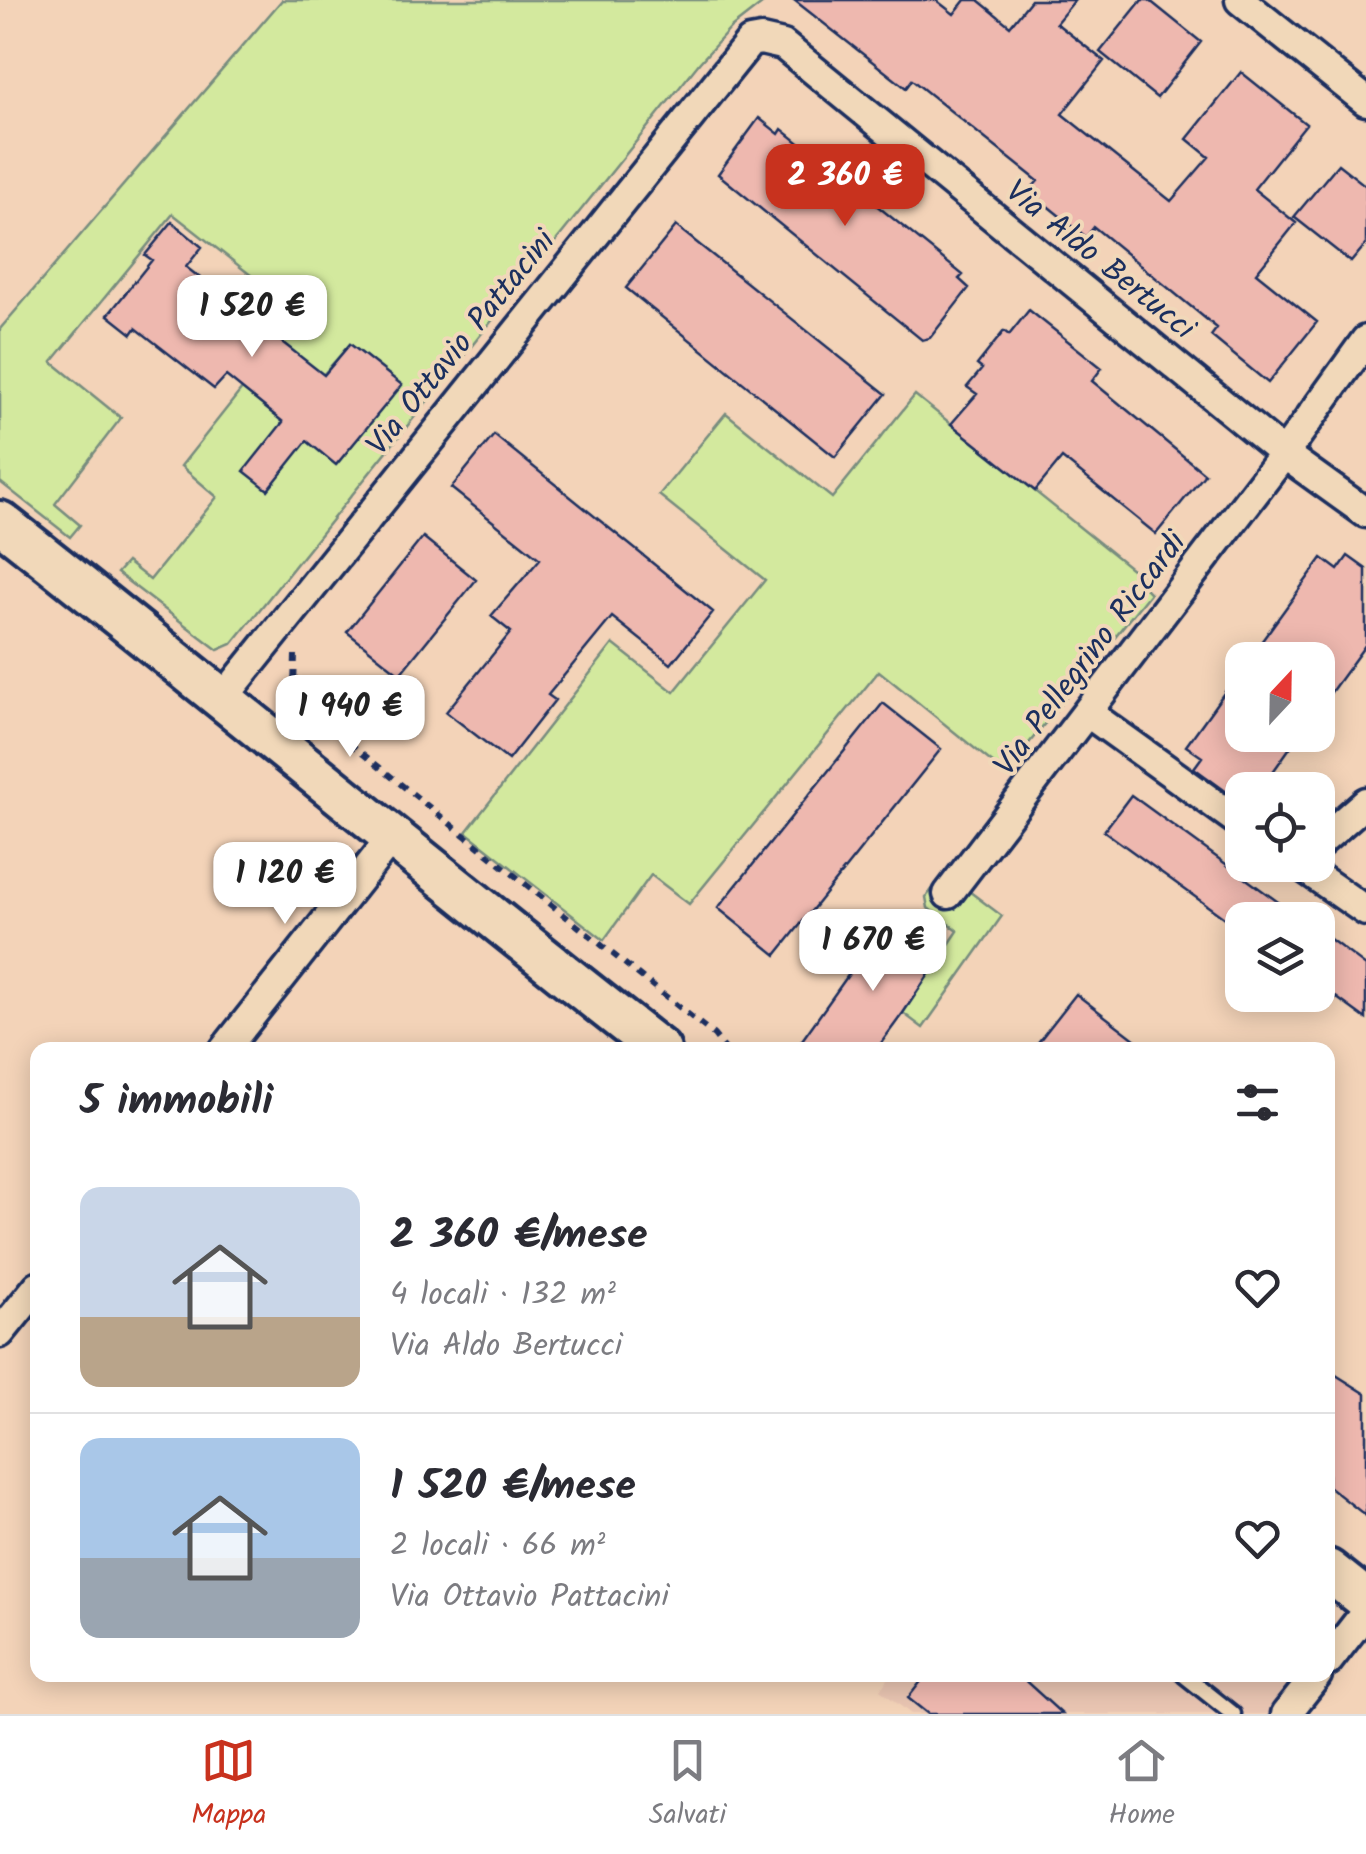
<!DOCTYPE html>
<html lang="it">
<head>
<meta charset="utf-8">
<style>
	:root { --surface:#fff; --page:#f7f7f7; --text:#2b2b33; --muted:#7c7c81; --line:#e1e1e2; --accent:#c8321e }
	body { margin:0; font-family:Kalam,sans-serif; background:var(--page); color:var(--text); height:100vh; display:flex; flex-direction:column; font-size:38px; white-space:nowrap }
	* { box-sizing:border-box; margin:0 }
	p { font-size:32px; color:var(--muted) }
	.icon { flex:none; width:55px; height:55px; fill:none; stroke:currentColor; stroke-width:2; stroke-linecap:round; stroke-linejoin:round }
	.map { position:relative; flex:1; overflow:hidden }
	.drawer { position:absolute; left:30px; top:1042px; width:1305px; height:640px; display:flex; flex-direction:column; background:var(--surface); border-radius:20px; box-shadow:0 5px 25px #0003 }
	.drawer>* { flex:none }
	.needle { width:65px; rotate:22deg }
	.buttons { position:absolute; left:1225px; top:642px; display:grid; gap:20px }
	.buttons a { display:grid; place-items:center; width:110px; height:110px; border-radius:20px; background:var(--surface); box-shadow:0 5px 25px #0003; font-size:50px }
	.price { position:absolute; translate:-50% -85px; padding:0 22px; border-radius:20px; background:#fff; color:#222; font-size:32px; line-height:65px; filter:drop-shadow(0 2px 5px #0008) }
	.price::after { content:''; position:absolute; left:50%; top:60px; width:30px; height:22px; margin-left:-15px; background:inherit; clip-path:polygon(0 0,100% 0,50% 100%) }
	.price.selected { background:var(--accent); color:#fff }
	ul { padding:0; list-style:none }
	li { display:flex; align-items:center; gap:30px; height:250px; padding:0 50px }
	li+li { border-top:2px solid var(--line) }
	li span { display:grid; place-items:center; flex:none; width:280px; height:200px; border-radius:20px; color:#555 }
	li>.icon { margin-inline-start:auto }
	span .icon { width:120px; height:120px; fill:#fffc; stroke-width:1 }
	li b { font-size:42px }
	h2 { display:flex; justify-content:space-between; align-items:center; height:120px; padding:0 50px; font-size:42px }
	.tab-bar { display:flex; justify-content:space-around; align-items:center; height:140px; border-top:2px solid var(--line); background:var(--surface); font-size:28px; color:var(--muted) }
	.tab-bar a { display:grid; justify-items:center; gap:5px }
	.tab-bar .selected { color:var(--accent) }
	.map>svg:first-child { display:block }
	.built { fill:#e9c5b2 }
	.green { fill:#d3e99e; stroke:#778c7e; stroke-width:2.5 }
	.building { fill:#eeb8af; stroke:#1b2f5e; stroke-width:2.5 }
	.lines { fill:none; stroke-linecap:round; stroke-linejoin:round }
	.lane-casing { stroke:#1b2f5e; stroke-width:21 }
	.street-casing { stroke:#1b2f5e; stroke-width:35 }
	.secondary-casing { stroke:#1b2f5e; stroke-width:48 }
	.path { stroke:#1b2f5e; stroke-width:6; stroke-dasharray:8 8; stroke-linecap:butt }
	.lane { stroke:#f1d8b9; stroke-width:14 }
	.street { stroke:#f1d8b9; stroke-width:28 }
	.secondary { stroke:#f1d8b9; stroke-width:40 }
	.labels { text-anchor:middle; stroke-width:8; stroke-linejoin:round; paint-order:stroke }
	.street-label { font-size:32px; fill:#1b2f5e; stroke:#f1d8b9 }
</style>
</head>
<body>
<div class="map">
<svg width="1366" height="1714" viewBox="0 0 1366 1714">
	<rect width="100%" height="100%" fill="#f3d3b8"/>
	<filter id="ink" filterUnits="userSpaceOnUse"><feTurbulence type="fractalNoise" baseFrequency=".01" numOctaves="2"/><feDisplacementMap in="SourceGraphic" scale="20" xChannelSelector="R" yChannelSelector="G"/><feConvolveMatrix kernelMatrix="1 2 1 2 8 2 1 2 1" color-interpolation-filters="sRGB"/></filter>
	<g filter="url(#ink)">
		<path class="built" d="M891 1675H1323L1289 1714H911L880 1690Z"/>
		<path class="green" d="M282 0H767L731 28 700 62 232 644 218 650 117 573 127 562 150 580 217 497 181 466 242 389 337 464 401 385 350 344 322 376 283 343 304 317 173 214 52 362 121 418 55 504 80 525 70 537 0 482V329Z
			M915 395 1148 582 1144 587 1150 593 1005 773 879 671 689 904 651 875 604 940 466 832 613 644 674 692 765 580 659 495 726 413 832 498Z
			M945 873 1002 916 923 1028 903 1013 958 931 928 908 926 897Z"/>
		<path class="building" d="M794 0H936L954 14 965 0H978L1010 26 1031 0H1075L1056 23 1104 61 1062 114 1171 201 1209 157 1187 139 1241 72 1306 124 1254 189 1296 223 1256 273 1317 322 1268 383 1211 336 1217 328 1094 227 1086 237 1029 191 1038 181 912 80 906 88Z
			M1142 0H1149L1201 42 1157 98 1100 52Z
			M759 118 779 134 782 129 963 275 959 279 969 288 930 338 922 340 718 174Z
			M1338 164 1366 186V244L1351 262 1294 217Z
			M172 222 202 247 186 267 324 375 350 344 402 385 336 465 307 441 268 490 244 471 283 422 226 376 214 389 136 328 132 334 108 315 152 260 145 255Z
			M676 226 886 394 835 457 626 288Z
			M1029 310 1102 368 1092 381 1205 474 1156 534 1062 458 1035 491 951 424 977 394 967 387 982 369 977 365 1004 331 1009 335Z
			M494 435 713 612 671 664 612 617 548 695 555 700 508 760 446 712 511 632 491 616 540 559 451 488Z
			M423 537 476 580 400 674 347 632Z
			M1348 556 1366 569V644L1318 710V660H1248L1322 558 1338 570Z
			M1242 668V735H1299L1260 790H1242V803L1194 768 1202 757 1186 746Z
			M883 703 941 749 776 955 718 908Z
			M1131 795 1303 920H1227L1104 831Z
			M888 919 941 956 903 1013 876 1050H795Z
			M1318 930 1366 966V1019L1318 984Z
			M1076 994 1149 1050H1032Z
			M1328 1370 1366 1394V1516L1328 1486Z
			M926 1675H1019L1062 1714H928L908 1698Z"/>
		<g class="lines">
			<g class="lane-casing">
				<path id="lane" d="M1184 1675 1233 1714"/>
			</g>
			<g class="street-casing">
				<path id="street" d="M1240 0 1366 101
					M223 698 750 42 761 40 783 45 1284 454 1366 340
					M1088 713 1242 824
					M1318 844 1366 802
					M1300 865 1366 911
					M948 894 1284 454 1366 513
					M224 1050 390 840
					M0 1333 38 1286
					M1328 1661 1366 1612
					M1286 1714 1317 1675"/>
			</g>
			<g class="secondary-casing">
				<path id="secondary" d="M0 522C222 696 438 877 660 1050
					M1328 1570 1366 1600"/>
			</g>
			<path class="path" d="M295 655 294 686 308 710 714 1035 726 1050"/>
			<use href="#lane" class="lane"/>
			<use href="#street" class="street"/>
			<use href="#secondary" class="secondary"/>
		</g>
	</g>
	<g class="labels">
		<g class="street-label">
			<text transform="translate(1101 259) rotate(39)" y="11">Via Aldo Bertucci</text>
			<text transform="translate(460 342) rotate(-51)" y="11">Via Ottavio Pattacini</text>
			<text transform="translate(1089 653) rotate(-53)" y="11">Via Pellegrino Riccardi</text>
		</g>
	</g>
</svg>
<div class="buttons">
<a><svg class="needle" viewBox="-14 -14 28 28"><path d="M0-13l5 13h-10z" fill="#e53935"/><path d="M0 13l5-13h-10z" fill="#7c7c81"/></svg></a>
<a><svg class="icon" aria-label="locate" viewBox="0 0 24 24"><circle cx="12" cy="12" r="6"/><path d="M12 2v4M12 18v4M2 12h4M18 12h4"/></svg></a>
<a><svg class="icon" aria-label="layers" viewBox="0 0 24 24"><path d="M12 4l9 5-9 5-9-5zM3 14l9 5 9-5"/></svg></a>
</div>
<b class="price selected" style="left:845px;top:229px">2 360 €</b>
<b class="price" style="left:252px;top:360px">1 520 €</b>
<b class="price" style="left:350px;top:760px">1 940 €</b>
<b class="price" style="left:285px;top:927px">1 120 €</b>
<b class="price" style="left:873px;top:994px">1 670 €</b>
<section class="drawer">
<h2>5 immobili<svg class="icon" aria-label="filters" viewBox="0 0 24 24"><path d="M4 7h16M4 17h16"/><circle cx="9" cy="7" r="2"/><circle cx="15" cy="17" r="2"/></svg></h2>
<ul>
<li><span style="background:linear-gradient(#c9d6e8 65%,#b9a48a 0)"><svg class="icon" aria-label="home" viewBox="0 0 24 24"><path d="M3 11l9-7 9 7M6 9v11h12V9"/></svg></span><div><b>2 360 €/mese</b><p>4 locali · 132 m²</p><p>Via Aldo Bertucci</p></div><svg class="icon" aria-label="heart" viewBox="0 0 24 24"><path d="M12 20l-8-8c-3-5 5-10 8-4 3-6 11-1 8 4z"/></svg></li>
<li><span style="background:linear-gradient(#a9c7e8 60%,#9aa5b1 0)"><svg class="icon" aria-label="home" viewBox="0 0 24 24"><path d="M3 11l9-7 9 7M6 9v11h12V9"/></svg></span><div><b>1 520 €/mese</b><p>2 locali · 66 m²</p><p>Via Ottavio Pattacini</p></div><svg class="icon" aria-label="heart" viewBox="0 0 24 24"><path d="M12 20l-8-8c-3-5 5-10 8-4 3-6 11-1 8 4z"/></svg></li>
</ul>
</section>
</div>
<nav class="tab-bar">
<a class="selected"><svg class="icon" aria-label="map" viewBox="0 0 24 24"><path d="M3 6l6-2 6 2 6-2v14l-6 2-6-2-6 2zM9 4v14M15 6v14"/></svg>Mappa</a>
<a><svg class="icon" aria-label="saved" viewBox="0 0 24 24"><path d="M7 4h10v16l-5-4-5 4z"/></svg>Salvati</a>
<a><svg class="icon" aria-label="home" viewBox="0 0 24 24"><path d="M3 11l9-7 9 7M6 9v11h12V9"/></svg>Home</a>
</nav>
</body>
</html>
